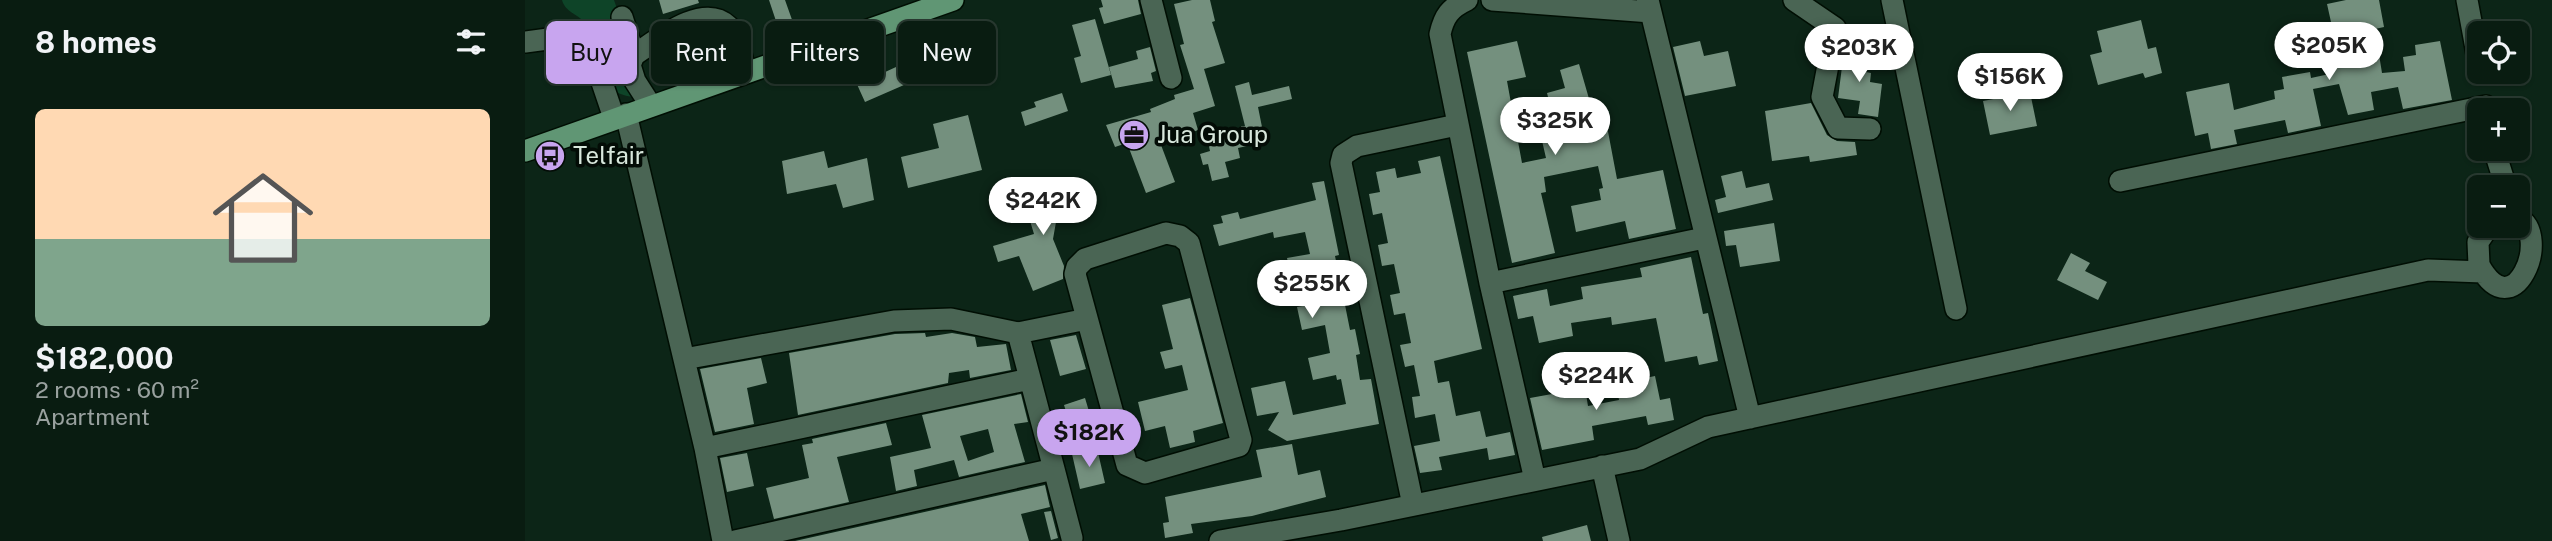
<!DOCTYPE html>
<html lang="en">
<head>
<meta charset="utf-8">
<style>
	:root { --surface:#091c11; --page:#12251a; --text:#f1f3f6; --muted:#99a19f; --line:#293a31; --accent:#c8a5ef }
	body { margin:0; font-family:"Public Sans",sans-serif; background:var(--page); color:var(--text); height:100vh; display:flex; flex-direction:column; font-size:26px; white-space:nowrap }
	* { box-sizing:border-box; margin:0 }
	p { font-size:23px; color:var(--muted) }
	.icon { flex:none; width:38px; height:38px; fill:none; stroke:currentColor; stroke-width:2; stroke-linecap:round; stroke-linejoin:round }
	.map { position:relative; flex:1; overflow:hidden }
	.sheet { display:flex; flex-direction:column; background:var(--surface); width:525px }
	.sheet>* { flex:none }
	.guide { position:absolute; left:21px; top:21px; width:665px; height:63px; display:flex; gap:14px }
	.controls { position:absolute; left:1942px; top:21px; display:grid; gap:14px }
	.controls a { display:grid; place-items:center; width:63px; height:63px; border-radius:10px; background:var(--surface); box-shadow:0 2px 5px #0004,0 0 0 2px var(--line); font-size:35px }
	.price { position:absolute; translate:-50% -60px; padding:0 16px; border-radius:24px; background:#fff; color:#222; font-size:23px; line-height:46px; filter:drop-shadow(0 2px 4px #0008) }
	.price::after { content:''; position:absolute; left:50%; top:42px; width:21px; height:16px; margin-left:-10px; background:inherit; clip-path:polygon(0 0,100% 0,50% 100%) }
	.price.on { background:var(--accent); color:#111 }
	ul { padding:0; list-style:none }
	li { display:grid; align-content:center; gap:14px; height:371px; padding:0 35px }
	li span { display:grid; place-items:center; height:217px; border-radius:10px; color:#555 }
	li>.icon { margin-inline-start:auto }
	span .icon { width:126px; height:126px; fill:#fffc; stroke-width:1 }
	li b { font-size:30px }
	h2 { display:flex; justify-content:space-between; align-items:center; height:84px; padding:0 35px; font-size:30px }
	.pill { padding:0 24px; border-radius:10px; background:var(--surface); box-shadow:0 2px 5px #0004,0 0 0 2px var(--line); font-size:24px; line-height:63px }
	.pill.on { background:var(--accent); color:#111 }
	main { display:flex; flex:1; min-height:0 }
	.map>svg:first-child { display:block }
	.green { fill:#0e4428 }
	.building { fill:#74907e; fill-rule:evenodd }
	.lines { fill:none; stroke-linecap:round; stroke-linejoin:round }
	.minor-casing { stroke:#000e03; stroke-width:24 }
	.major-casing { stroke:#000e03; stroke-width:24 }
	.minor { stroke:#4a6554; stroke-width:21 }
	.major { stroke:#609674; stroke-width:21 }
	.labels { text-anchor:middle; stroke-width:7; stroke-linejoin:round; paint-order:stroke }
	.poi-label { font-size:24px; fill:#d8e7dc; stroke:#030c06; text-anchor:start }
</style>
</head>
<body>
<main>
<section class="sheet">
<h2>8 homes<svg class="icon" aria-label="filters" viewBox="0 0 24 24"><path d="M4 7h16M4 17h16"/><circle cx="9" cy="7" r="2"/><circle cx="15" cy="17" r="2"/></svg></h2>
<ul>
<li><span style="background:linear-gradient(#ffd9b3 60%,#7fa58c 0)"><svg class="icon" aria-label="home" viewBox="0 0 24 24"><path d="M3 11l9-7 9 7M6 9v11h12V9"/></svg></span><div><b>$182,000</b><p>2 rooms · 60 m²</p><p>Apartment</p></div></li>
</ul>
</section>
<div class="map">
<svg width="2027" height="541" viewBox="0 0 2027 541">
	<rect width="100%" height="100%" fill="#0c2517"/>
	<path class="green" d="M37 0H89L119 87 111 97C68 96 80 49 60 23 53 14 40 12 37 0Z"/>
	<path class="building" d="M134 0H173L174 3 138 14Z
		M244 0H260L271 31 256 36Z
		M576 0H613L616 14 579 24 574 8 578 7Z
		M667 0H685L690 21 687 22 700 63 679 69 690 106 668 113 673 130 636 145 650 182 621 193 602 143 590 147 581 125 626 112 625 109 650 99 649 95 669 89 655 45 659 44 649 4Z
		M1821 0H1854L1859 27 1850 29 1857 73 1880 71 1878 57 1891 55 1890 45 1915 41 1927 100 1878 109 1873 87 1846 92 1849 110 1823 115 1814 84 1788 89 1796 126 1763 133 1760 120 1709 130 1712 144 1686 149 1683 133 1670 136 1661 92 1704 83 1709 110 1750 99 1749 91 1759 89 1757 77 1785 72 1786 78 1809 73 1806 58 1823 55 1817 29 1808 31 1802 4Z
		M570 19 586 75 556 83 549 58 556 56 547 25Z
		M1616 20 1623 49 1631 47 1637 73 1620 78 1618 73 1573 85 1565 55 1577 52 1572 31Z
		M992 41 1001 77 982 81 986 103 1023 97 1022 93 1040 88 1035 70 1054 64 1071 123 1081 121 1092 179 1138 170 1151 229 1104 239 1100 221 1051 232 1046 206 1076 200 1074 189 1078 188 1073 166 1019 177 1021 192 1016 193 1030 253 987 263 942 52ZM1015 132 1021 158 997 163 992 136Z
		M1175 41 1179 56 1203 51 1211 86 1160 96 1148 47Z
		M625 47 631 71 626 73 628 81 590 88 584 67 613 59 611 51Z
		M1319 51 1343 55 1341 72 1346 73 1345 82 1357 84 1353 117 1333 114 1335 101 1313 98Z
		M371 67 379 85 340 102 330 80 343 74 345 79Z
		M724 82 727 95 764 86 767 99 733 107 740 142 713 148 715 158 700 162 704 177 687 181 683 164 678 165 675 154 685 151 683 142 717 134 716 126H720L710 86Z
		M1505 92 1512 126 1465 135 1458 101Z
		M537 93 543 111 500 126 496 112 511 107 509 102Z
		M1286 103 1302 135 1312 141 1330 142 1332 155 1285 162 1284 156 1247 161 1240 111Z
		M443 115 457 170 383 188 376 157 414 148 408 124Z
		M299 151 303 168 342 158 349 200 318 208 311 184 262 194 257 161Z
		M915 156 957 349 909 361 913 383 924 381 931 416 955 411 961 437 985 432 990 455 964 460 962 448 914 457 917 470 895 473 889 446 915 441 910 414 890 418 887 397 895 396 889 365 880 367 875 345 886 343 880 313 869 315 865 295 875 293 869 264 857 266 853 245 863 243 857 213 848 215 844 194 855 192 851 172 870 168 872 178 896 173 893 161Z
		M1217 171 1221 188 1244 183 1248 200 1193 213 1190 200 1201 197 1196 176Z
		M799 181 814 255 810 256 815 280 819 279 824 304 820 305 825 330 830 329 835 354 831 355 835 380 846 379 854 424 762 441 743 430 754 412 732 416 726 388 760 381 768 415 821 404 816 379 812 380 811 375 788 380 783 358 805 353 800 325 777 330 772 307 795 303 789 276 767 281 762 258 785 254 780 232 749 238 748 232 694 246 688 225 698 223 696 216 713 212 715 219 791 200 787 183Z
		M550 185 558 213 531 222 528 239 539 266 538 279 508 291 494 256 473 262 468 246 509 234 499 201Z
		M1249 223 1255 261 1215 267 1211 245 1201 246 1199 231Z
		M1546 253 1565 263 1560 271 1582 282 1573 300 1532 280Z
		M1166 257 1178 314 1183 313 1193 361 1174 365 1172 356 1140 362 1131 318 1087 325 1086 317 1046 323 1048 336 1014 343 1008 316 993 319 988 296 1022 289 1025 306 1058 299 1056 287 1117 277 1115 268Z
		M665 298 698 423 668 431 670 442 645 448 640 426 620 431 613 402 663 390 657 365 640 369 635 352 648 349 637 305Z
		M400 333 401 337 427 333 450 337 452 347 481 344 486 370 445 378 444 370 424 373 423 383 273 415 264 353 370 334Z
		M551 335 561 369 535 376 525 340Z
		M236 358 242 383 222 388 229 424 190 432 175 369Z
		M1130 376 1135 400 1145 398 1149 420 1123 425 1121 416 1067 426 1069 440 1017 450 1005 398 1060 388 1063 406 1094 400 1091 384Z
		M496 394 503 422 489 424 500 462 434 477 429 460 389 470 392 486 371 491 365 457 406 448 397 415ZM463 429 469 452 443 461 435 436Z
		M560 398 566 418 545 424 539 405Z
		M361 423 367 445 312 457 324 502 249 519 241 488 284 478 277 445 288 443 287 439Z
		M767 444 773 475 795 470 801 497 727 516 666 524 668 533 640 538 638 523 644 522 640 497 737 477 731 450Z
		M572 448 580 483 555 489 547 454Z
		M222 453 229 486 202 492 195 458Z
		M520 485 525 507 496 514 504 541H270Z
		M526 511 533 538 526 540 519 512Z
		M1062 525 1066 541H1018L1017 537Z"/>
	<g class="lines">
		<g class="minor-casing">
			<path id="minor" d="M626 0 646 78
				M942 0C925 8 919 16 915 34L965 283 1010 480
				M967 0 1126 12
				M1123 0 1225 418
				M1269 0 1310 28 1297 97 1313 128 1345 129
				M1367 0 1431 309
				M1942 0 1955 70
				M97 17 109 55 105 65 110 81 126 106
				M0 42 45 36 64 44 89 118
				M109 55C131 41 177 2 203 26 213 36 217 60 221 72
				M101 114 180 448 198 541
				M1969 149 1981 187
				M1595 181 1961 106
				M1964 226 1953 242 1954 265C1989 330 2027 235 1993 218
				M641 233 655 236 664 243 716 440 714 446 620 473 602 465 550 274 552 267 560 259Z
				M965 283 1179 238
				M159 359 369 321 426 319 493 333 562 319
				M180 448 505 379
				M1077 466 1094 541
				M529 469 547 538
				M888 505 816 163 818 155 832 146 932 125
				M210 541 529 469 493 333
				M695 541 816 520 1115 459 1183 427 1903 270 1958 272"/>
		</g>
		<g class="major-casing">
			<path id="major" d="M0 151 428 0"/>
		</g>
		<use href="#minor" class="minor"/>
		<use href="#major" class="major"/>
	</g>
	<defs>
		<g id="office-disc" transform="scale(1.575)"><circle r="9.5" fill="#c8a5ef" stroke="#030c06"/><path d="M-6-3h4V-5.5h4V-3h4V5H-6ZM-1-4.5V-3h2v-1.5ZM-6 0V1H6V0Z" fill="#111"/></g>
		<g id="bus-disc" transform="scale(1.575)"><circle r="9.5" fill="#c8a5ef" stroke="#030c06"/><path d="M-5-6H5V4H4V6H2V4H-2V6H-4V4H-5ZM-3.5-4V0h7V-4ZM-3.5 1.2v1.5H-2V1.2ZM2 1.2v1.5H3.5V1.2Z" fill="#111"/></g>
	</defs>
	<g fill-rule="evenodd">
		<use href="#office-disc" x="609" y="135"/>
		<use href="#bus-disc" x="25" y="156"/>
	</g>
	<g class="labels">
		<g class="poi-label">
			<text x="632" y="143">Jua Group</text>
			<text x="48" y="164">Telfair</text>
		</g>
	</g>
</svg>
<div class="controls">
<a><svg class="icon" aria-label="locate" viewBox="0 0 24 24"><circle cx="12" cy="12" r="6"/><path d="M12 2v4M12 18v4M2 12h4M18 12h4"/></svg></a>
<a>+</a>
<a>−</a>
</div>
<b class="price" style="left:1804px;top:82px">$205K</b>
<b class="price" style="left:1334px;top:84px">$203K</b>
<b class="price" style="left:1485px;top:113px">$156K</b>
<b class="price" style="left:1030px;top:157px">$325K</b>
<b class="price" style="left:518px;top:237px">$242K</b>
<b class="price" style="left:787px;top:320px">$255K</b>
<b class="price" style="left:1071px;top:412px">$224K</b>
<b class="price on" style="left:564px;top:469px">$182K</b>
<div class="guide">
<a class="pill on">Buy</a>
<a class="pill">Rent</a>
<a class="pill">Filters</a>
<a class="pill">New</a>
</div>
</div>
</main>
</body>
</html>
